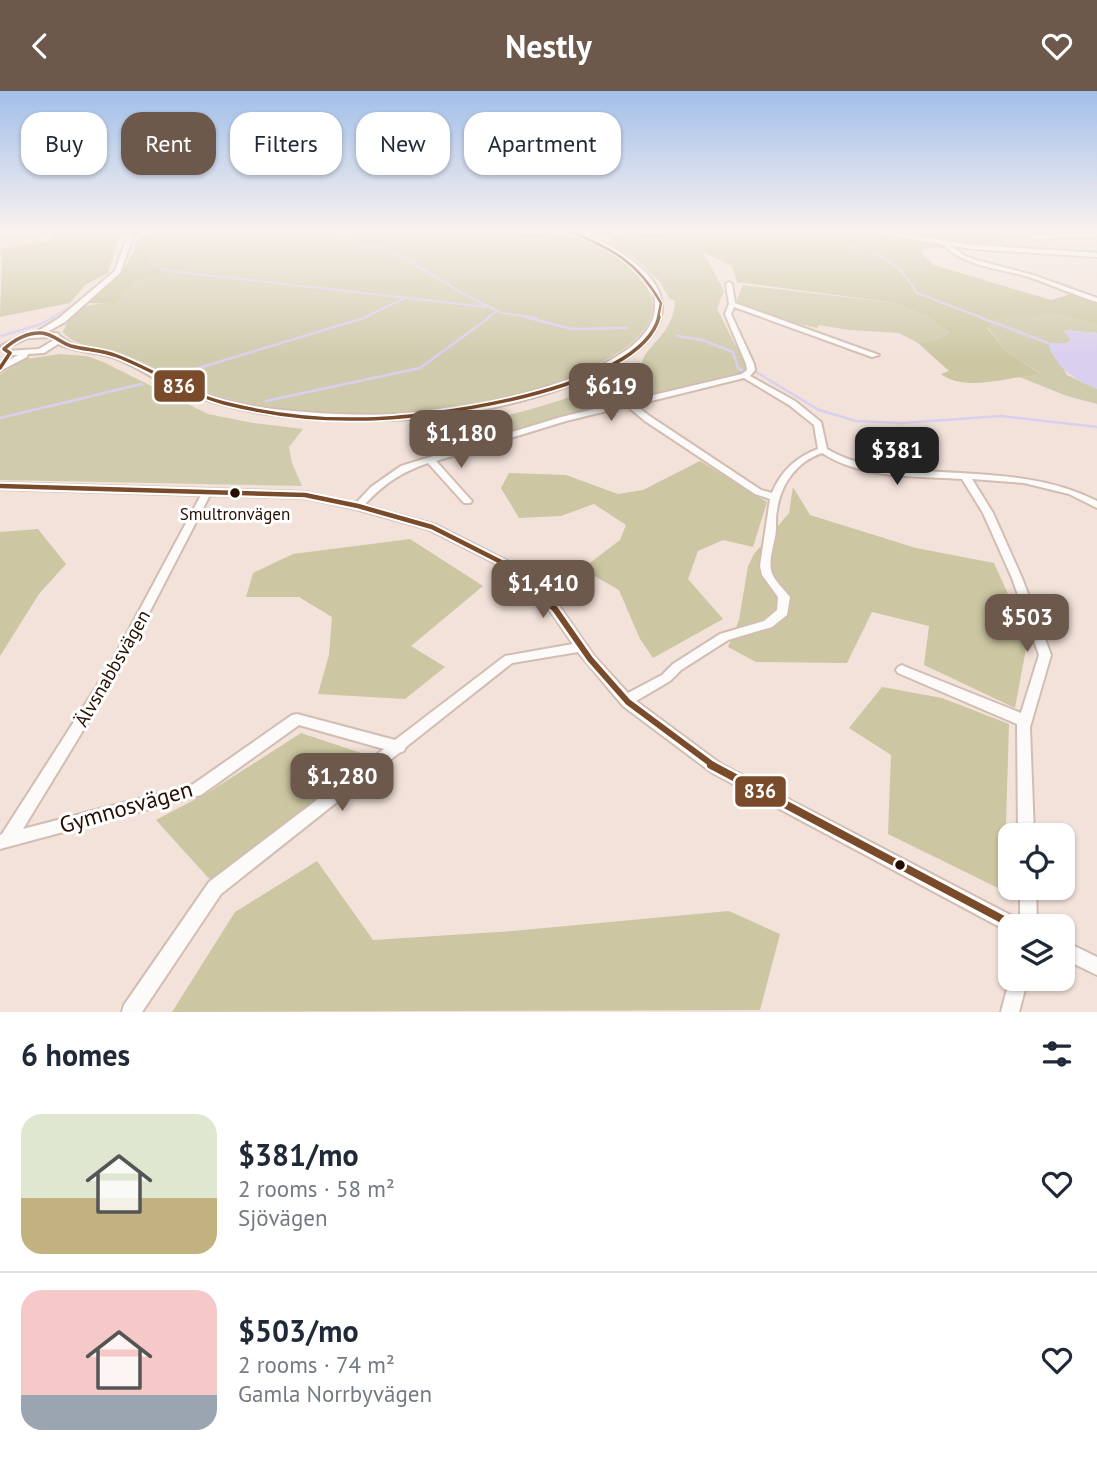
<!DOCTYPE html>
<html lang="en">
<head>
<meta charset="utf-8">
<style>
	:root { --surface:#fff; --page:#f6f6f7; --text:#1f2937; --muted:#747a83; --line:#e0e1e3; --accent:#6d584c }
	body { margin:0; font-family:"PT Sans",sans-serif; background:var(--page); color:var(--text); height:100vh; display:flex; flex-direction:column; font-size:26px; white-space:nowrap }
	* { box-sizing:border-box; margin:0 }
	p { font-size:23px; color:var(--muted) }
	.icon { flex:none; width:38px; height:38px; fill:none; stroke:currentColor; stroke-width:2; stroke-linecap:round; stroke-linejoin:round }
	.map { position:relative; height:921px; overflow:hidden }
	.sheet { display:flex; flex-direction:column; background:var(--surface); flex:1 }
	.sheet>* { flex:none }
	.hud { position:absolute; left:21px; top:21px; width:700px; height:63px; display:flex; gap:14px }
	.fabs { position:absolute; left:998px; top:732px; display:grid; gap:14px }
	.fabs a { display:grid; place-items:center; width:77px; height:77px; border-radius:14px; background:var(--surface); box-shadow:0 2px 5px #0004; font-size:35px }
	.price { position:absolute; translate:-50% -60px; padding:0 16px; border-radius:14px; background:var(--accent); color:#fff; font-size:23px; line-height:46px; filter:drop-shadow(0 2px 4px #0008) }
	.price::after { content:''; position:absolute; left:50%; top:42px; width:21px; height:16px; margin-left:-10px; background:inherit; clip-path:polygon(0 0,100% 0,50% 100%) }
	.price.selected { background:#222; color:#fff }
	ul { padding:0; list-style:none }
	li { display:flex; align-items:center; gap:21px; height:175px; padding:0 21px }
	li+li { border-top:2px solid var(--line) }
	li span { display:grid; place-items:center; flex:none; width:196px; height:140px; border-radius:21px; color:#555 }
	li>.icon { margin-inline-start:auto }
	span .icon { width:84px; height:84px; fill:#fffc; stroke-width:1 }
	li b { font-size:30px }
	h2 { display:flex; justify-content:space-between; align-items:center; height:84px; padding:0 21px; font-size:30px }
	.pill { padding:0 24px; border-radius:21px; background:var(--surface); box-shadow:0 2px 5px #0004; font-size:24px; line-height:63px }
	.pill.selected { background:var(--accent); color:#fff }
	header { display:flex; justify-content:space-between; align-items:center; height:91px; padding:0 21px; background:var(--accent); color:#fff; font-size:32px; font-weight:800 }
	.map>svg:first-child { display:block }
	.built { fill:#f0d7ca }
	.green { fill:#d0cbac }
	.forest { fill:#ccc7a2 }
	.water { fill:#d9cfee }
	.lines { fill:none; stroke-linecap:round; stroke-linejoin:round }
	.stream-far1 { stroke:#d9cfee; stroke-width:2 }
	.stream { stroke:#d9cfee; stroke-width:2.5 }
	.minor-casing { stroke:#d2bdb2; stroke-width:4 }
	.tertiary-casing { stroke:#d2bdb2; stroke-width:4 }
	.motorway-casing { stroke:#9ba39a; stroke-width:4 }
	.minor { fill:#fdfbf9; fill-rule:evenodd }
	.tertiary { fill:#fdfbf9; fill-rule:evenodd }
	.motorway { fill:#cddad5; fill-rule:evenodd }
	.bus-1-far4-casing { stroke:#fff; stroke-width:5 }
	.bus-1-far3-casing { stroke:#fff; stroke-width:7 }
	.bus-1-far2-casing { stroke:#fff; stroke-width:9 }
	.bus-1-far1-casing { stroke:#fff; stroke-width:11 }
	.bus-1-casing { stroke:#fff; stroke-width:13 }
	.bus-1-far4 { stroke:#7a4b2a; stroke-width:2.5 }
	.bus-1-far3 { stroke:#7a4b2a; stroke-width:3.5 }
	.bus-1-far2 { stroke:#7a4b2a; stroke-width:4.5 }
	.bus-1-far1 { stroke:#7a4b2a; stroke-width:6 }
	.bus-1 { stroke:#7a4b2a; stroke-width:8 }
	.bus-dot { fill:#250d00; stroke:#fff; stroke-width:2.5 }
	.labels { text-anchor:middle; stroke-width:6; stroke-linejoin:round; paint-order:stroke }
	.bus-label { font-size:17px; fill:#250d00; stroke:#fff }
	.street-label { font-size:19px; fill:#250d00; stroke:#fff }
	.near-street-label { font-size:23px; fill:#250d00; stroke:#fff }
	.line-badge { stroke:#fff; stroke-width:2.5 }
	.badge-label { font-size:19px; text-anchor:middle; font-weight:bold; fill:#fff }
</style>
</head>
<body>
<header><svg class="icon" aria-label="back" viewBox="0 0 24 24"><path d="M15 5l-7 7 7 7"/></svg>Nestly<svg class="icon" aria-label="heart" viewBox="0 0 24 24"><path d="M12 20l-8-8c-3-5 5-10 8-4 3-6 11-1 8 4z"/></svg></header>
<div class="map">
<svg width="1097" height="921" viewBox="0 0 1097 921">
	<rect width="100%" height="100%" fill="#f2e2da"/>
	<path class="built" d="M8 140H41L38 142 50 145 29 154 0 157V144Z
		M994 141 1097 142V162L1012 158Z"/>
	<path class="green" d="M219 140H482L578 145C599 151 625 170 639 186 695 247 564 290 521 302 430 326 314 332 222 306 192 298 163 281 135 268 115 258 75 258 63 241 73 214 89 212 115 213L136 190 163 182 149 172 153 155C175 145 194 147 218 143Z
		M693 142 724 200 717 218 745 273 747 278 742 282 543 331 428 366 412 338C493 332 571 313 642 273 643 256 674 244 675 210L669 207 659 190 636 168 613 154 609 147Z
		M743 194 896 212 927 226 950 242 935 249 918 252 899 242 849 239 819 234 817 237C789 231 763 220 734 217Z
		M1048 222 1097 233V242L1065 239 1072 248 1066 252H1049L1067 284 1097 298V313L1067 305 1017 285 1040 282 1008 262 987 236 995 226H1036Z
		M60 263 87 265 103 271 208 323 253 332 303 338 289 356 292 372 302 395 0 389V283L26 268Z"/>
	<path class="forest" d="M46 140H121L108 182 85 194 70 212 0 226 2 168 0 158 48 150 54 143Z
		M157 140H219V143C194 147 176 144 154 155L149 172 164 182 136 190 115 213 88 212C115 188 126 182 139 146L154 144Z
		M839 140 940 154 944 157 921 158 922 163 934 174 1051 209 1071 203 1097 212V233L1048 222 1036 226H995L987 237 1008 262 1041 283C1013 285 965 302 941 283L949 280 918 252 935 249 950 242 927 226 896 212 737 191 732 175 705 162 693 142Z
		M910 141H994L1012 158 906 145Z
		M700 370 767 411 753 456 723 449 698 460 688 488 723 528 653 567 640 548 619 499 582 478 620 449 626 434 594 413 561 425 519 427 501 397 509 382 566 384 618 403 643 399Z
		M793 396 810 424 916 457 994 472 1028 547 1015 617 924 574 929 535 872 521 847 572 756 571 728 556 739 529 748 475 754 463 789 422Z
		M38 438 66 473 39 503 0 565V441Z
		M410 448 483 495 411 555 445 576 405 608 318 603 329 564 332 526 299 506H246L253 482 293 463Z
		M882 596 942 607 1009 633 1004 800 888 743 891 664 849 637Z
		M301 642 367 664 342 690 212 791 156 729 209 701Z
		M317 770 373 849 512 840 729 820 780 843 760 919 172 921 235 821Z"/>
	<path class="water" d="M1065 239 1097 242V298C1073 287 1056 278 1048 252H1066L1071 249 1064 241Z"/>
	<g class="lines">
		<path class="stream-far1" d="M333 140 361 157 384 155 467 205 502 222 537 227
			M830 142 862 161
			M875 162 900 178 917 202 983 227
			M161 179 486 216
			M51 227 78 211
			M363 227 405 207
			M487 227 497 220"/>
		<path class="stream" d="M525 226 572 238 627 237
			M979 226 1048 252
			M1 245 41 233 54 226
			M677 245 702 249 733 261 738 277 742 279
			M756 281 819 319 856 330 902 332 1001 325 1097 336
			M179 283 367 226
			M266 310 420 277 490 226
			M0 327 142 293"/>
		<g class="minor-casing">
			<path id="minor" d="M0 140H8L0 144Z
				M1097 142V146L1035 148 1032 146 1035 144Z
				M946 151 965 165 976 169 1033 184 1097 207V211C1074 204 1052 194 1029 186 1000 177 966 177 943 153Z
				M729 191 732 193 735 212 879 264 872 266 734 216 731 223 754 273 755 279 750 285 795 310 821 331 827 358C857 376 891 378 925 380 984 384 1044 383 1097 410V417L1069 403 1024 392 972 388 993 422 1022 487 1051 564 1030 636 1034 744H1018L1017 633 898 582 896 579 898 576 902 574 906 576 1021 622 1039 564 1012 487 983 422 962 388C916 385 862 388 822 362 796 371 781 393 777 419 775 428 777 437 775 446 773 457 769 468 771 479 773 489 784 498 790 506L787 524 772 536 728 549 681 579 670 590 636 610 721 673 1020 829V796H1036L1037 835H1010L1009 841 711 681 623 615 578 561 512 572 406 656 404 660 399 662 221 803 142 921H122L124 914 209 791 384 658 299 634 201 704 0 758V744L2 743 109 576 201 404 0 398V392L305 401 356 412 371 396 401 375 561 326 742 283 747 279 746 273 725 223 729 213 726 193ZM744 287 789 314 814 334 818 358C796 366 781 380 772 402L761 399 651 326 635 314ZM627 315 645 330 755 403 770 408 760 475 762 484 778 506 777 519 764 530 720 543 673 573 662 584 628 602 594 565 559 515 511 472 436 434 364 414C384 393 401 381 428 372L464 412H470L472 410 470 408 436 370 566 330ZM210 404 305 407 356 418 428 438 503 476 551 521 573 553 505 565 395 649 297 623 292 624 192 694 23 738 118 582Z
				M1062 849 1097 866V884L1062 867Z
				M1010 887H1028L1019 921H1001Z"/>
		</g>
		<g class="tertiary-casing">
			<path id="tertiary" d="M129 140H135L120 182 65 231 45 242H57C73 261 104 256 125 266 147 275 166 288 187 296 225 312 265 319 306 321 352 325 398 325 444 319 493 313 656 278 655 215 655 210 655 204 653 200 638 173 608 160 583 145L585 142C613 155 661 181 662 215 665 276 523 312 475 320 443 326 412 329 380 329 313 330 244 326 181 300 158 291 138 276 115 267 97 260 76 262 58 253L44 262 28 263 27 266 0 280V274L18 264H7V260L39 258 54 249 52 246 28 247 5 257 1 255 24 243 35 242 59 227 115 180Z
				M863 140H878L972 154 1097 162V166L972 158Z"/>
		</g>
		<g class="motorway-casing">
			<path id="motorway" d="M498 140C519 140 569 135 585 144L580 147 503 143Z
				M695 140 690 143 612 146 607 143 618 140Z"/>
		</g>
		<use href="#minor" class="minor"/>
		<use href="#tertiary" class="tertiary"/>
		<use href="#motorway" class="motorway"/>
		<g class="bus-1-far4-casing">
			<path id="bus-1-far4" d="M569 140C612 158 637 170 661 212L658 227"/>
		</g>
		<g class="bus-1-far3-casing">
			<path id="bus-1-far3" d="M0 277 10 262 4 258C14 249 28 241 42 242 53 243 61 252 71 255 86 259 102 259 117 265 154 279 186 302 224 312 268 323 315 329 360 328 425 328 640 300 659 226"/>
		</g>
		<g class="bus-1-far2-casing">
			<path id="bus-1-far2" d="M0 395 305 404 358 415 432 436 507 474 520 486"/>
		</g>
		<g class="bus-1-far1-casing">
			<path id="bus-1-far1" d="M518 484 555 518 590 568 628 611 714 675"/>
		</g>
		<g class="bus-1-casing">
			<path id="bus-1" d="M711 674 1015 835"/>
		</g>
		<use href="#bus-1-far4" class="bus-1-far4"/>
		<use href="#bus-1-far3" class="bus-1-far3"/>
		<use href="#bus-1-far2" class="bus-1-far2"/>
		<use href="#bus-1-far1" class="bus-1-far1"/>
		<use href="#bus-1" class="bus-1"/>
	</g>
	<linearGradient id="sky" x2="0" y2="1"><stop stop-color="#a2bfea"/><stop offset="0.52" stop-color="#f9f2ee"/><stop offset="1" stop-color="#f9f2ee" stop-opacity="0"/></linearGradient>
	<rect width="1097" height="269" fill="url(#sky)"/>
	<g class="bus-dot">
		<circle cx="235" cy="402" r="6"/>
		<circle cx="900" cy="774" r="6"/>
	</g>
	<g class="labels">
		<g class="bus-label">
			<text x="235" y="429">Smultronvägen</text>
		</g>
		<g class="street-label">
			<text transform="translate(112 577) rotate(-60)" y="7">Älvsnabbsvägen</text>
		</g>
		<g class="near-street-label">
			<text transform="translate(126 716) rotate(-16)" y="8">Gymnosvägen</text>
		</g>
	</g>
	<g class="line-badge">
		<rect x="153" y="278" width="53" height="34" rx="7" fill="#7a4b2a"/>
		<rect x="734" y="684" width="53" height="33" rx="7" fill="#7a4b2a"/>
	</g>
	<g class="badge-label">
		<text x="179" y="302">836</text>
		<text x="760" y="707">836</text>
	</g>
</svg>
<div class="fabs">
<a><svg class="icon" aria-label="locate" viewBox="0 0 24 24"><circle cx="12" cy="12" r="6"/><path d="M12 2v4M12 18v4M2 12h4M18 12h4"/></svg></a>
<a><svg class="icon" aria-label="layers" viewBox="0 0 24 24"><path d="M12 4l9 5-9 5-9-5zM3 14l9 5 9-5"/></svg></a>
</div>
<b class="price" style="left:611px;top:332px">$619</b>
<b class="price" style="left:461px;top:379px">$1,180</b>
<b class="price selected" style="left:897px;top:396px">$381</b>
<b class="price" style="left:543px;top:529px">$1,410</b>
<b class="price" style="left:1027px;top:563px">$503</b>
<b class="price" style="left:342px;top:722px">$1,280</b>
<div class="hud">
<a class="pill">Buy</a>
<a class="pill selected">Rent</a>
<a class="pill">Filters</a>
<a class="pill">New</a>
<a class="pill">Apartment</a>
</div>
</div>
<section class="sheet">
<h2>6 homes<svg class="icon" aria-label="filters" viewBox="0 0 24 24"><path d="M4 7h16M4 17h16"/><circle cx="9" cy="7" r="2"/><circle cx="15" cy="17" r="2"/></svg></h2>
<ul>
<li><span style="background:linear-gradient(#dfe7d0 60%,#c2b280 0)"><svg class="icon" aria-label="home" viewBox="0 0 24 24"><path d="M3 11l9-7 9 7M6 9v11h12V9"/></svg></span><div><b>$381/mo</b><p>2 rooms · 58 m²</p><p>Sjövägen</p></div><svg class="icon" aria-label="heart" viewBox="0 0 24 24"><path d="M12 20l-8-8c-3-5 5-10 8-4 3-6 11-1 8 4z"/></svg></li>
<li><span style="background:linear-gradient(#f6c9c9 75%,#9aa5b1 0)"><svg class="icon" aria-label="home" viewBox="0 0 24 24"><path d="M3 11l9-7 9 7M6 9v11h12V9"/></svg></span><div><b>$503/mo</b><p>2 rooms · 74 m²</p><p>Gamla Norrbyvägen</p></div><svg class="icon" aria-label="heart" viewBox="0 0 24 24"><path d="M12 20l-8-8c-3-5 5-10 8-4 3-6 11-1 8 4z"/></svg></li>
</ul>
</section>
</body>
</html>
